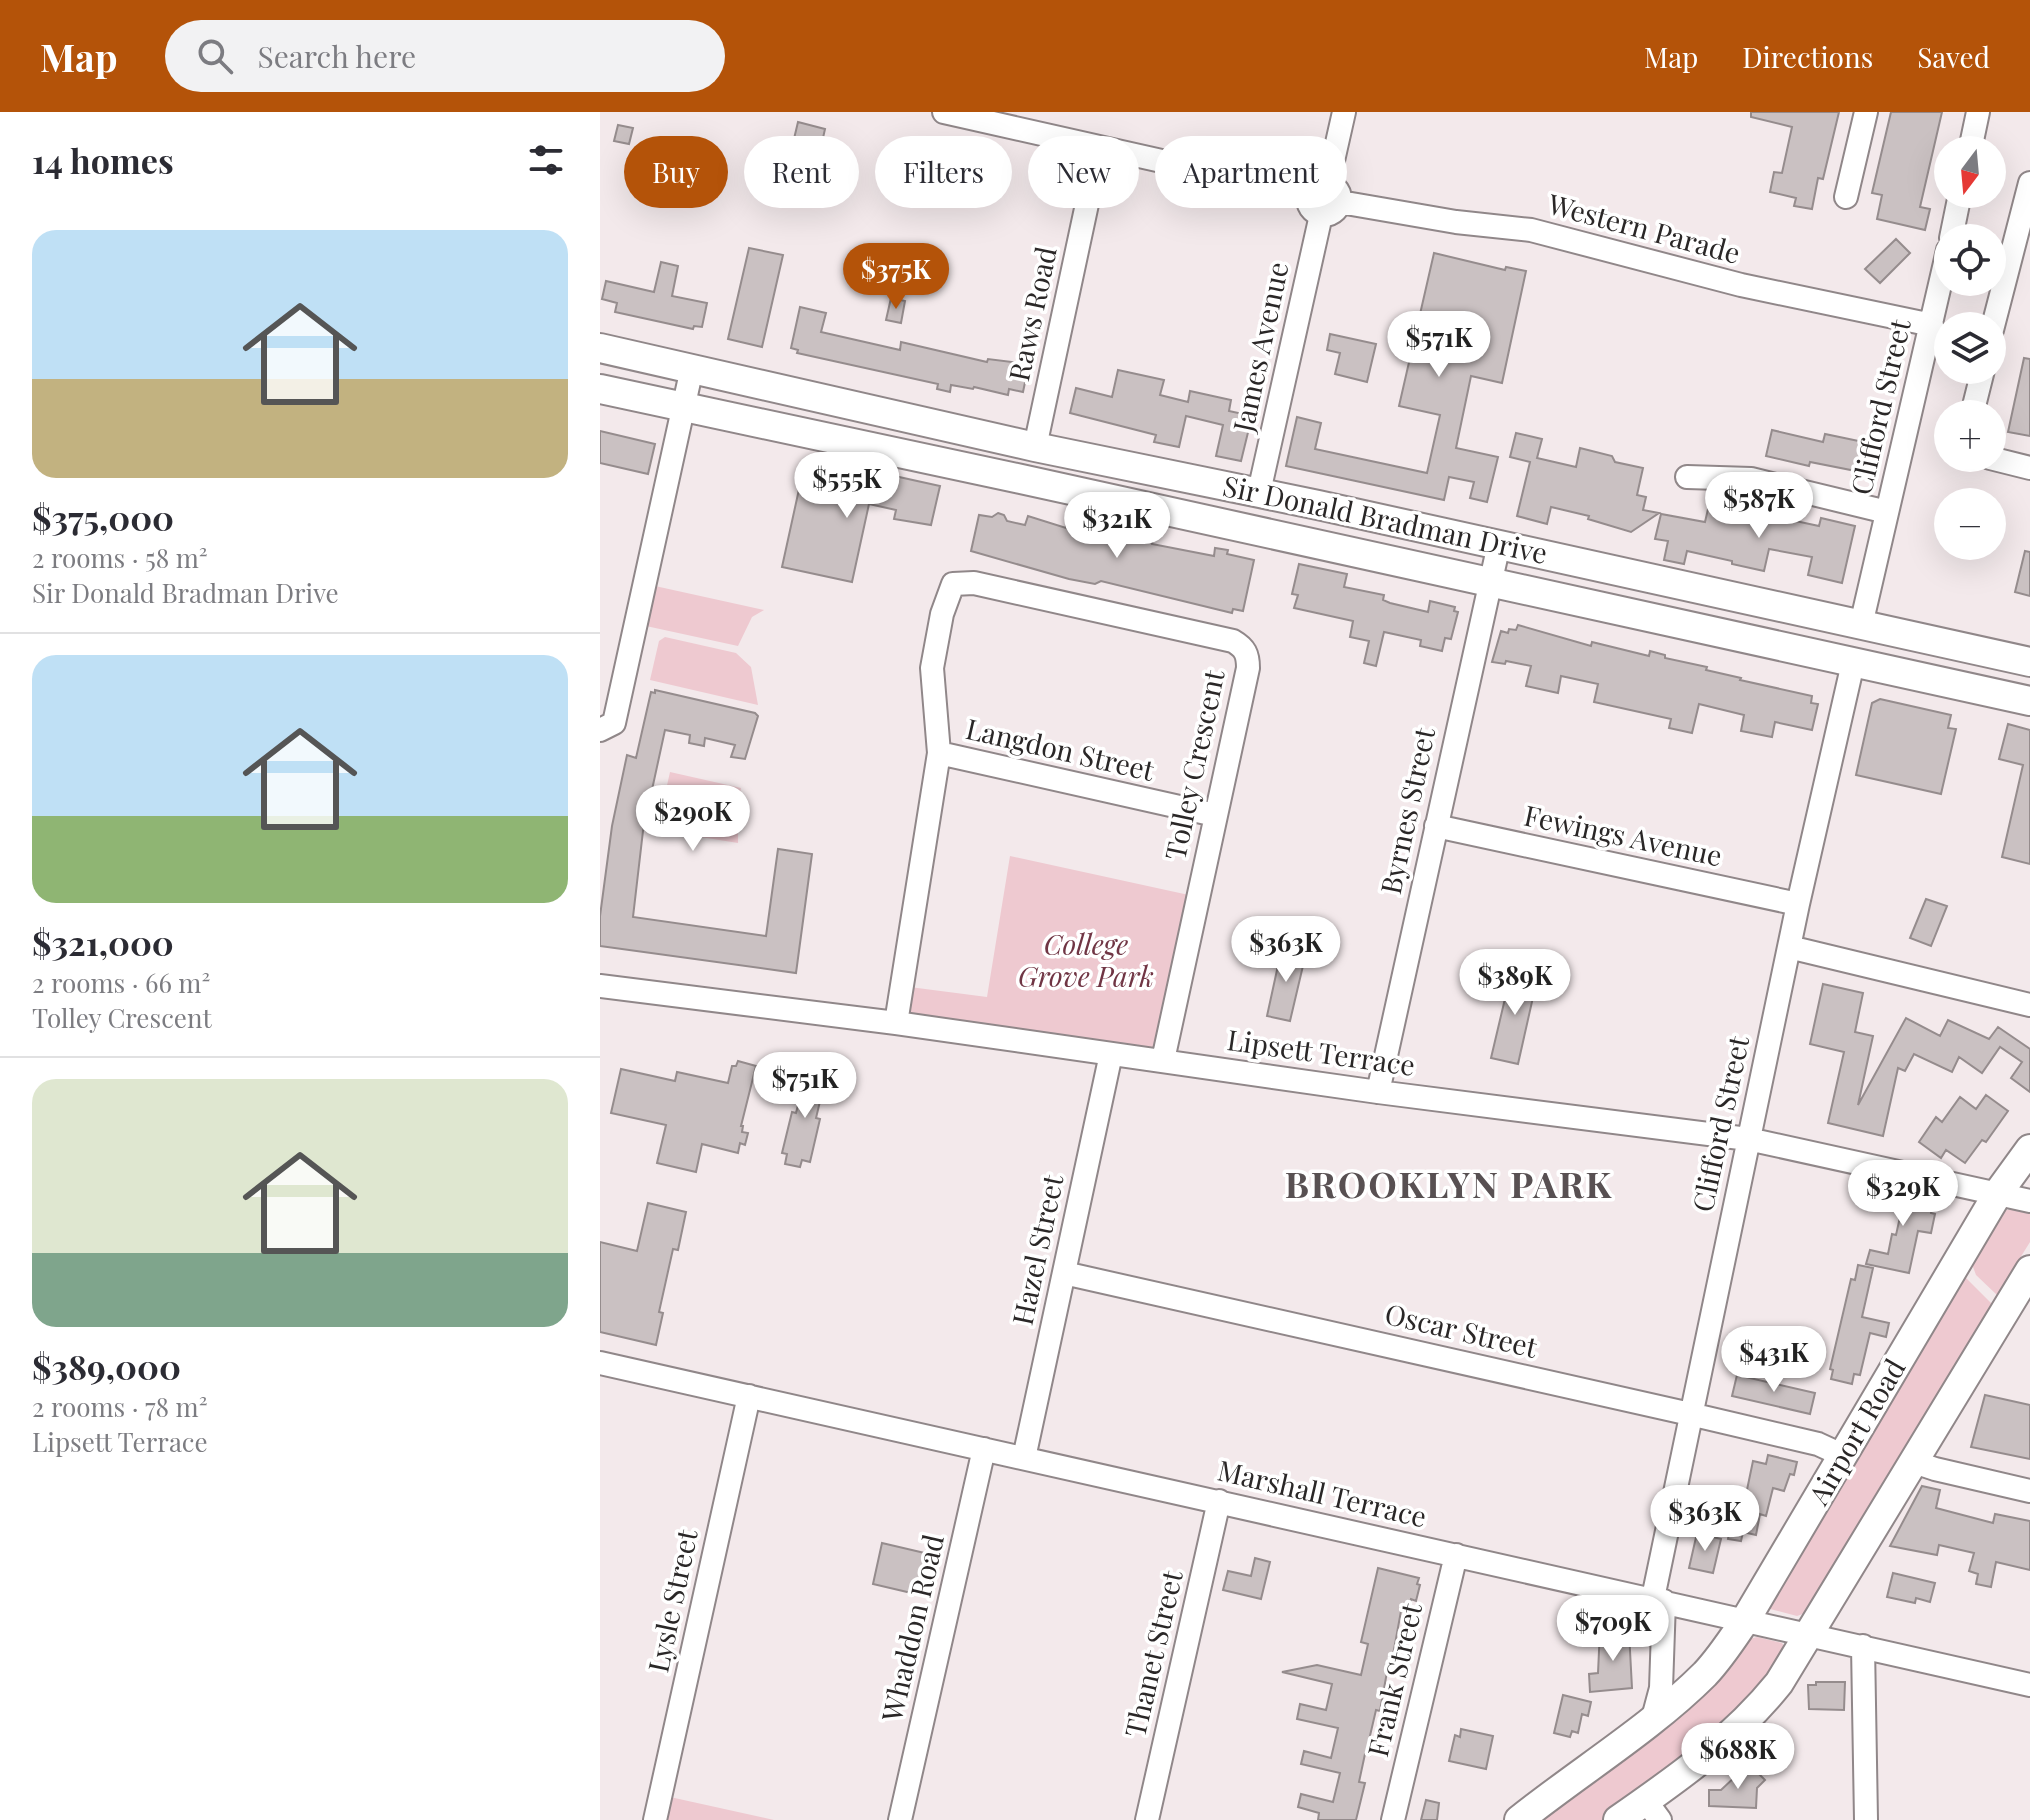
<!DOCTYPE html>
<html lang="en">
<head>
<meta charset="utf-8">
<style>
	:root { --surface:#fff; --page:#f2f2f3; --text:#2b2b33; --muted:#7c7c81; --line:#e1e1e2; --accent:#b45309 }
	body { margin:0; font-family:"Playfair Display",serif; background:var(--page); color:var(--text); height:100vh; display:flex; flex-direction:column; font-size:30px; white-space:nowrap }
	* { box-sizing:border-box; margin:0 }
	p { font-size:26px; color:var(--muted) }
	.icon { flex:none; width:44px; height:44px; fill:none; stroke:currentColor; stroke-width:2; stroke-linecap:round; stroke-linejoin:round }
	.map { position:relative; flex:1; overflow:hidden }
	.sheet { display:flex; flex-direction:column; background:var(--surface); width:600px }
	.sheet>* { flex:none }
	.hud { position:absolute; left:24px; top:24px; width:760px; height:72px; display:flex; gap:16px }
	.needle { width:52px; rotate:196deg }
	.buttons { position:absolute; left:1334px; top:24px; display:grid; gap:16px }
	.buttons a { display:grid; place-items:center; width:72px; height:72px; border-radius:50%; background:var(--surface); box-shadow:0 8px 32px #0002; font-size:40px }
	.price { position:absolute; translate:-50% -68px; padding:0 18px; border-radius:28px; background:#fff; color:#222; font-size:26px; line-height:52px; filter:drop-shadow(0 2px 4px #0008) }
	.price::after { content:''; position:absolute; left:50%; top:48px; width:24px; height:18px; margin-left:-12px; background:inherit; clip-path:polygon(0 0,100% 0,50% 100%) }
	.price.current { background:var(--accent); color:#fff }
	ul { padding:0; list-style:none }
	li { display:grid; align-content:center; gap:16px; height:424px; padding:0 32px }
	li+li { border-top:2px solid var(--line) }
	li span { display:grid; place-items:center; height:248px; border-radius:24px; color:#555 }
	li>.icon { margin-inline-start:auto }
	span .icon { width:144px; height:144px; fill:#fffc; stroke-width:1 }
	li b { font-size:34px }
	h2 { display:flex; justify-content:space-between; align-items:center; height:96px; padding:0 32px; font-size:34px }
	.tag { padding:0 28px; border-radius:36px; background:var(--surface); box-shadow:0 8px 32px #0002; font-size:28px; line-height:72px }
	.tag.current { background:var(--accent); color:#fff }
	header { display:flex; align-items:center; gap:48px; box-sizing:border-box; height:112px; padding:0 40px; background:var(--accent); color:#fff }
	header strong { font-size:38px }
	nav { display:flex; gap:44px; margin-inline-start:auto; font-size:28px }
	.search { width:560px; height:72px; background:var(--page); display:flex; align-items:center; gap:20px; box-sizing:border-box; padding:0 28px; border-radius:44px; color:var(--muted); font-size:30px }
	main { display:flex; flex:1; min-height:0 }
	.map>svg:first-child { display:block }
	.green { fill:#eec9d0 }
	.building { fill:#cac1c2; stroke:#958c8d; stroke-width:2 }
	.lines { fill:none; stroke-linecap:round; stroke-linejoin:round }
	.minor-casing { stroke:#908789; stroke-width:26 }
	.major-casing { stroke:#908789; stroke-width:32 }
	.minor { stroke:#fff; stroke-width:22 }
	.major { stroke:#fff; stroke-width:28 }
	.labels { text-anchor:middle; stroke-width:7; stroke-linejoin:round; paint-order:stroke }
	.street-label { font-size:28px; fill:#2a2727; stroke:#fff }
	.park-label { font-size:28px; font-style:italic; fill:#703544; stroke:#fff }
	.district-label { font-size:36px; font-weight:bold; letter-spacing:2px; fill:#585052; stroke:#fff }
</style>
</head>
<body>
<header>
<strong>Map</strong>
<div class="search"><svg class="icon" aria-label="search" viewBox="0 0 24 24"><circle cx="10" cy="10" r="6"/><path d="M15 15l6 6"/></svg>Search here</div>
<nav><a>Map</a><a>Directions</a><a>Saved</a></nav>
</header>
<main>
<section class="sheet">
<h2>14 homes<svg class="icon" aria-label="filters" viewBox="0 0 24 24"><path d="M4 7h16M4 17h16"/><circle cx="9" cy="7" r="2"/><circle cx="15" cy="17" r="2"/></svg></h2>
<ul>
<li><span style="background:linear-gradient(#bfe0f5 60%,#c2b280 0)"><svg class="icon" aria-label="home" viewBox="0 0 24 24"><path d="M3 11l9-7 9 7M6 9v11h12V9"/></svg></span><div><b>$375,000</b><p>2 rooms · 58 m²</p><p>Sir Donald Bradman Drive</p></div></li>
<li><span style="background:linear-gradient(#bfe0f5 65%,#8fb573 0)"><svg class="icon" aria-label="home" viewBox="0 0 24 24"><path d="M3 11l9-7 9 7M6 9v11h12V9"/></svg></span><div><b>$321,000</b><p>2 rooms · 66 m²</p><p>Tolley Crescent</p></div></li>
<li><span style="background:linear-gradient(#dfe7d0 70%,#7fa58c 0)"><svg class="icon" aria-label="home" viewBox="0 0 24 24"><path d="M3 11l9-7 9 7M6 9v11h12V9"/></svg></span><div><b>$389,000</b><p>2 rooms · 78 m²</p><p>Lipsett Terrace</p></div></li>
</ul>
</section>
<div class="map">
<svg width="1430" height="1708" viewBox="0 0 1430 1708">
	<rect width="100%" height="100%" fill="#f3e9eb"/>
	<path class="green" d="M55 474 164 498 152 505 138 534 46 514Z
		M65 525 136 541 151 555 158 593 50 568 59 529Z
		M70 660 141 676 138 691V731L57 718Z
		M410 744 598 785 563 948 296 911 302 874 387 885Z
		M1413 1097 1430 1101V1130L1397 1183 1376 1163 1372 1152 1402 1099Z
		M1362 1162 1392 1192 1211 1499 1197 1504 1170 1497 1169 1494Z
		M1157 1525 1182 1531 1186 1538 1152 1586 1083 1649 1004 1708H935L1146 1528Z
		M61 1683 174 1708H55Z"/>
	<path class="building" d="M1151 0H1239L1223 67 1218 66 1212 97 1194 94 1196 86 1170 80 1174 60 1182 61 1192 15 1151 5Z
		M1291 0H1342L1320 95 1330 97 1325 118 1277 107 1282 83 1272 81Z
		M198 10 225 17 217 53 200 49 204 34 193 31Z
		M18 13 33 16 29 32 14 29Z
		M1296 127 1310 141 1280 171 1265 157Z
		M149 136 183 143 162 235 128 227Z
		M834 141 905 158 906 155 926 159 902 271 871 264 856 336 898 345 887 390 870 386 874 370 849 365 844 388 686 354 697 305 721 311 715 337 827 361 840 303 799 294Z
		M61 150 78 154 72 184 107 191 102 215 94 214 93 217 15 200 17 191 2 187 6 169 54 180Z
		M291 186 305 189 301 211 286 208Z
		M200 195 226 201 221 220 300 238 301 230 387 250 388 247 420 251 418 259 427 261 423 280 409 277 408 283 374 275 373 277 351 273 350 280 337 277 338 272 197 241 198 238 191 236Z
		M730 222 776 232 767 270 735 262 740 241 727 238Z
		M1424 246 1430 247V324L1408 320Z
		M518 258 564 268 560 283 588 290 590 279 631 288 629 299 652 304 641 349 616 344 623 313 586 304 579 335 554 330 556 323 470 301 476 276 512 285Z
		M1172 318 1223 330 1225 322 1273 332 1266 361 1210 350 1209 354 1166 344Z
		M0 319 55 332 48 362 0 351Z
		M916 321 942 327 937 346 976 355 980 336 1012 344 1015 350 1043 356 1037 383 1046 385 1043 398 1059 401 1031 420 988 407 989 404 951 395 947 412 917 404 930 350 910 345Z
		M203 359 287 378 290 363 340 374 331 413 294 407 296 398 269 392 252 470 182 455Z
		M1108 397 1138 403 1139 397 1219 414 1221 406 1255 414 1242 471 1208 463 1212 445 1169 437 1164 459 1132 452V449L1087 439 1084 452 1064 448 1068 429 1055 427 1061 402 1105 410Z
		M398 401 404 403 407 409 425 413 428 404 466 416 468 408 490 411 507 415 505 422 536 429 539 418 554 422 552 432 614 444 615 436 628 438 627 442 654 448 643 499 633 497 632 501 501 469 495 472 469 467 371 439 379 403 392 405Z
		M1425 439 1430 440V484L1415 480Z
		M699 452 747 462 744 475 784 483 783 488 790 491 828 500 830 489 855 495 854 499 858 500 851 527 845 526 842 539 820 534 821 528 784 520 776 554 764 551 769 529 750 525 753 509 694 496 698 483 692 482Z
		M918 513 991 534 992 530 1049 544 1050 539 1065 543V546L1107 555 1106 558 1141 566 1140 568 1212 584 1211 591 1218 592 1212 618 1175 610 1172 625 1141 619 1144 603 1099 592 1092 621 1069 616 1071 607 994 590 998 572 961 564 958 581 926 574 931 554 906 549 905 552 892 550 901 519 908 521 909 517 916 518Z
		M55 578 155 601 158 604 145 647 131 645 135 633 105 626 104 634 89 631 90 623 65 618 43 719 33 805 166 824 178 737 212 742 196 861 0 834V804L12 714 27 643 36 646 51 580 55 581Z
		M1280 587 1351 603 1348 616 1356 617 1341 682 1256 663 1272 591Z
		M1408 612 1430 618V752L1402 745 1423 653 1399 647Z
		M1326 787 1347 794 1331 834 1310 826Z
		M682 835 706 841 690 909 667 904Z
		M912 857 938 863 918 952 891 946Z
		M1223 872 1263 881 1255 920 1273 924 1258 993 1306 906 1340 924 1348 908 1389 927 1398 915 1430 937V980L1411 966 1422 950 1400 935 1382 961 1359 945 1352 960 1314 942 1305 959 1298 956 1283 1024 1228 1011 1244 940 1210 932Z
		M138 949 156 954 141 1014H143L142 1020 148 1021 145 1033 140 1031 138 1041 102 1032 96 1060 57 1051 66 1013 11 1001 21 957 75 969 77 960 128 971 132 954H136Z
		M207 958 226 962 225 967 229 968 226 982 222 981 216 1006 220 1007 210 1050 202 1048 200 1055 185 1052 187 1042 182 1041 192 1000 196 1001Z
		M1386 983 1408 999 1386 1030 1382 1028 1365 1051 1346 1038 1341 1046 1319 1030 1336 1005 1342 1010 1360 985 1376 997Z
		M1273 1074 1333 1088 1331 1101 1335 1102 1331 1121 1318 1119 1309 1161 1266 1152 1270 1138 1288 1142 1292 1122 1296 1123 1302 1096 1270 1089Z
		M48 1091 86 1100 78 1138 73 1137 59 1200 63 1201 56 1233 0 1220V1130L37 1139Z
		M1258 1153 1273 1156 1262 1205 1289 1211 1286 1225 1270 1221 1260 1263 1254 1262 1252 1272 1231 1267 1233 1258 1230 1257 1251 1167 1255 1168Z
		M1137 1263 1215 1281 1210 1302 1132 1284Z
		M1385 1283 1430 1293V1347L1371 1335Z
		M1168 1343 1197 1350 1194 1363 1190 1362 1184 1379 1173 1376 1166 1404 1160 1402 1156 1423 1143 1420 1141 1429 1128 1427 1134 1395 1143 1397 1153 1349 1166 1352Z
		M1322 1374 1340 1378 1336 1396 1393 1411 1395 1402 1430 1409V1458L1396 1450 1391 1475 1376 1472 1378 1462 1369 1459 1374 1441 1339 1433 1337 1443 1290 1434Z
		M1097 1421 1121 1427 1113 1461 1089 1456Z
		M282 1431 329 1442 320 1483 273 1472Z
		M655 1446 670 1450 661 1487 623 1478 628 1459 651 1464Z
		M778 1456 819 1466 817 1472 820 1473 816 1489 811 1487 808 1501 801 1499 793 1543 796 1544 792 1561 787 1560 780 1599 776 1598 769 1628 773 1629 770 1643 765 1642 759 1670 765 1671 756 1708H718L719 1701 698 1695 701 1682 733 1690 740 1661 701 1652 704 1639 731 1646 738 1616 697 1607 700 1592 726 1598 732 1572 682 1560 717 1553 761 1563 768 1532 761 1530Z
		M1293 1461 1335 1471 1330 1490 1316 1486 1315 1491 1287 1485Z
		M1000 1517 1029 1520 1032 1576 990 1580 989 1562 998 1561Z
		M1216 1570H1245L1244 1598 1209 1597 1208 1573H1216Z
		M963 1583 991 1590 988 1604 982 1602 978 1621 972 1619 970 1625 954 1621Z
		M861 1617 893 1624 886 1657 849 1649 855 1623 860 1625Z
		M1152 1638H1167V1652H1152Z
		M1151 1654 1165 1668 1157 1676 1156 1696 1109 1694V1678H1121L1137 1663 1139 1665Z
		M826 1688 839 1691 837 1708H821Z"/>
	<g class="lines">
		<g class="minor-casing">
			<path id="minor" d="M344 0 708 82
				M1370 38 1378 0
				M708 87a16 16 0 1 1 32 0a16 16 0 1 1-32 0Z
				M728 71 744 0
				M1246 85 1266 0
				M740 90 856 110 931 118 1141 173 1332 213
				M1351 126 1360 82
				M1392 218 1430 71
				M1372 302 1383 258
				M435 335 499 36
				M1390 346 1430 356
				M1087 365 1151 367 1287 400
				M659 380 721 103
				M1261 513 1348 138
				M0 618 14 611 92 256
				M339 641 615 703
				M836 714 1198 792
				M1189 835 1430 893
				M0 874 296 911 778 980 1148 1027 1430 1089
				M296 911 339 641 332 556 342 502 353 472 374 471 633 529C645 536 648 542 648 556L563 948
				M778 980 899 432
				M464 1161 1090 1302 1218 1332 1244 1344
				M0 1251 1430 1573
				M424 1346 511 942
				M1314 1350 1335 1357 1430 1379
				M1053 1486 1198 792 1253 551
				M1263 1534 1266 1708
				M1053 1606 1061 1576 1064 1489
				M1046 1689 1060 1708
				M55 1708 149 1284
				M300 1708 384 1337
				M547 1708 619 1389
				M793 1708 856 1443"/>
		</g>
		<g class="major-casing">
			<path id="major" d="M0 236 435 335 718 393 1430 550
				M0 277 421 367 1430 589
				M919 1708C979 1660 1051 1616 1105 1562 1121 1545 1133 1526 1146 1507L1398 1081 1430 1037
				M1018 1708C1077 1667 1134 1627 1179 1571L1430 1158"/>
		</g>
		<use href="#minor" class="minor"/>
		<use href="#major" class="major"/>
	</g>
	<g class="labels">
		<g class="street-label">
			<text transform="translate(1044 117) rotate(15)" y="10">Western Parade</text>
			<text transform="translate(433 202) rotate(-78)" y="10">Raws Road</text>
			<text transform="translate(661 235) rotate(-78)" y="10">James Avenue</text>
			<text transform="translate(1281 295) rotate(-77)" y="10">Clifford Street</text>
			<text transform="translate(785 408) rotate(12)" y="10">Sir Donald Bradman Drive</text>
			<text transform="translate(460 638) rotate(13)" y="10">Langdon Street</text>
			<text transform="translate(595 653) rotate(-78)" y="10">Tolley Crescent</text>
			<text transform="translate(808 699) rotate(-78)" y="10">Byrnes Street</text>
			<text transform="translate(1023 724) rotate(12)" y="10">Fewings Avenue</text>
			<text transform="translate(721 941) rotate(8)" y="10">Lipsett Terrace</text>
			<text transform="translate(1121 1012) rotate(-78)" y="10">Clifford Street</text>
			<text transform="translate(438 1138) rotate(-78)" y="10">Hazel Street</text>
			<text transform="translate(861 1219) rotate(13)" y="10">Oscar Street</text>
			<text transform="translate(1257 1320) rotate(-60)" y="10">Airport Road</text>
			<text transform="translate(722 1382) rotate(13)" y="10">Marshall Terrace</text>
			<text transform="translate(73 1489) rotate(-78)" y="10">Lysle Street</text>
			<text transform="translate(313 1516) rotate(-77)" y="10">Whaddon Road</text>
			<text transform="translate(554 1542) rotate(-77)" y="10">Thanet Street</text>
			<text transform="translate(795 1568) rotate(-77)" y="10">Frank Street</text>
		</g>
		<g class="park-label">
			<text x="486" y="843">College<tspan x="486" dy="32">Grove Park</tspan></text>
		</g>
		<g class="district-label">
			<text x="849" y="1086">BROOKLYN PARK</text>
		</g>
	</g>
</svg>
<div class="buttons">
<a><svg class="needle" viewBox="-14 -14 28 28"><path d="M0-13l5 13h-10z" fill="#e53935"/><path d="M0 13l5-13h-10z" fill="#7c7c81"/></svg></a>
<a><svg class="icon" aria-label="locate" viewBox="0 0 24 24"><circle cx="12" cy="12" r="6"/><path d="M12 2v4M12 18v4M2 12h4M18 12h4"/></svg></a>
<a><svg class="icon" aria-label="layers" viewBox="0 0 24 24"><path d="M12 4l9 5-9 5-9-5zM3 14l9 5 9-5"/></svg></a>
<a>+</a>
<a>−</a>
</div>
<b class="price current" style="left:296px;top:199px">$375K</b>
<b class="price" style="left:839px;top:267px">$571K</b>
<b class="price" style="left:247px;top:408px">$555K</b>
<b class="price" style="left:1159px;top:428px">$587K</b>
<b class="price" style="left:517px;top:448px">$321K</b>
<b class="price" style="left:93px;top:741px">$290K</b>
<b class="price" style="left:686px;top:872px">$363K</b>
<b class="price" style="left:915px;top:905px">$389K</b>
<b class="price" style="left:205px;top:1008px">$751K</b>
<b class="price" style="left:1303px;top:1116px">$329K</b>
<b class="price" style="left:1174px;top:1282px">$431K</b>
<b class="price" style="left:1105px;top:1441px">$363K</b>
<b class="price" style="left:1013px;top:1551px">$709K</b>
<b class="price" style="left:1138px;top:1679px">$688K</b>
<div class="hud">
<a class="tag current">Buy</a>
<a class="tag">Rent</a>
<a class="tag">Filters</a>
<a class="tag">New</a>
<a class="tag">Apartment</a>
</div>
</div>
</main>
</body>
</html>
